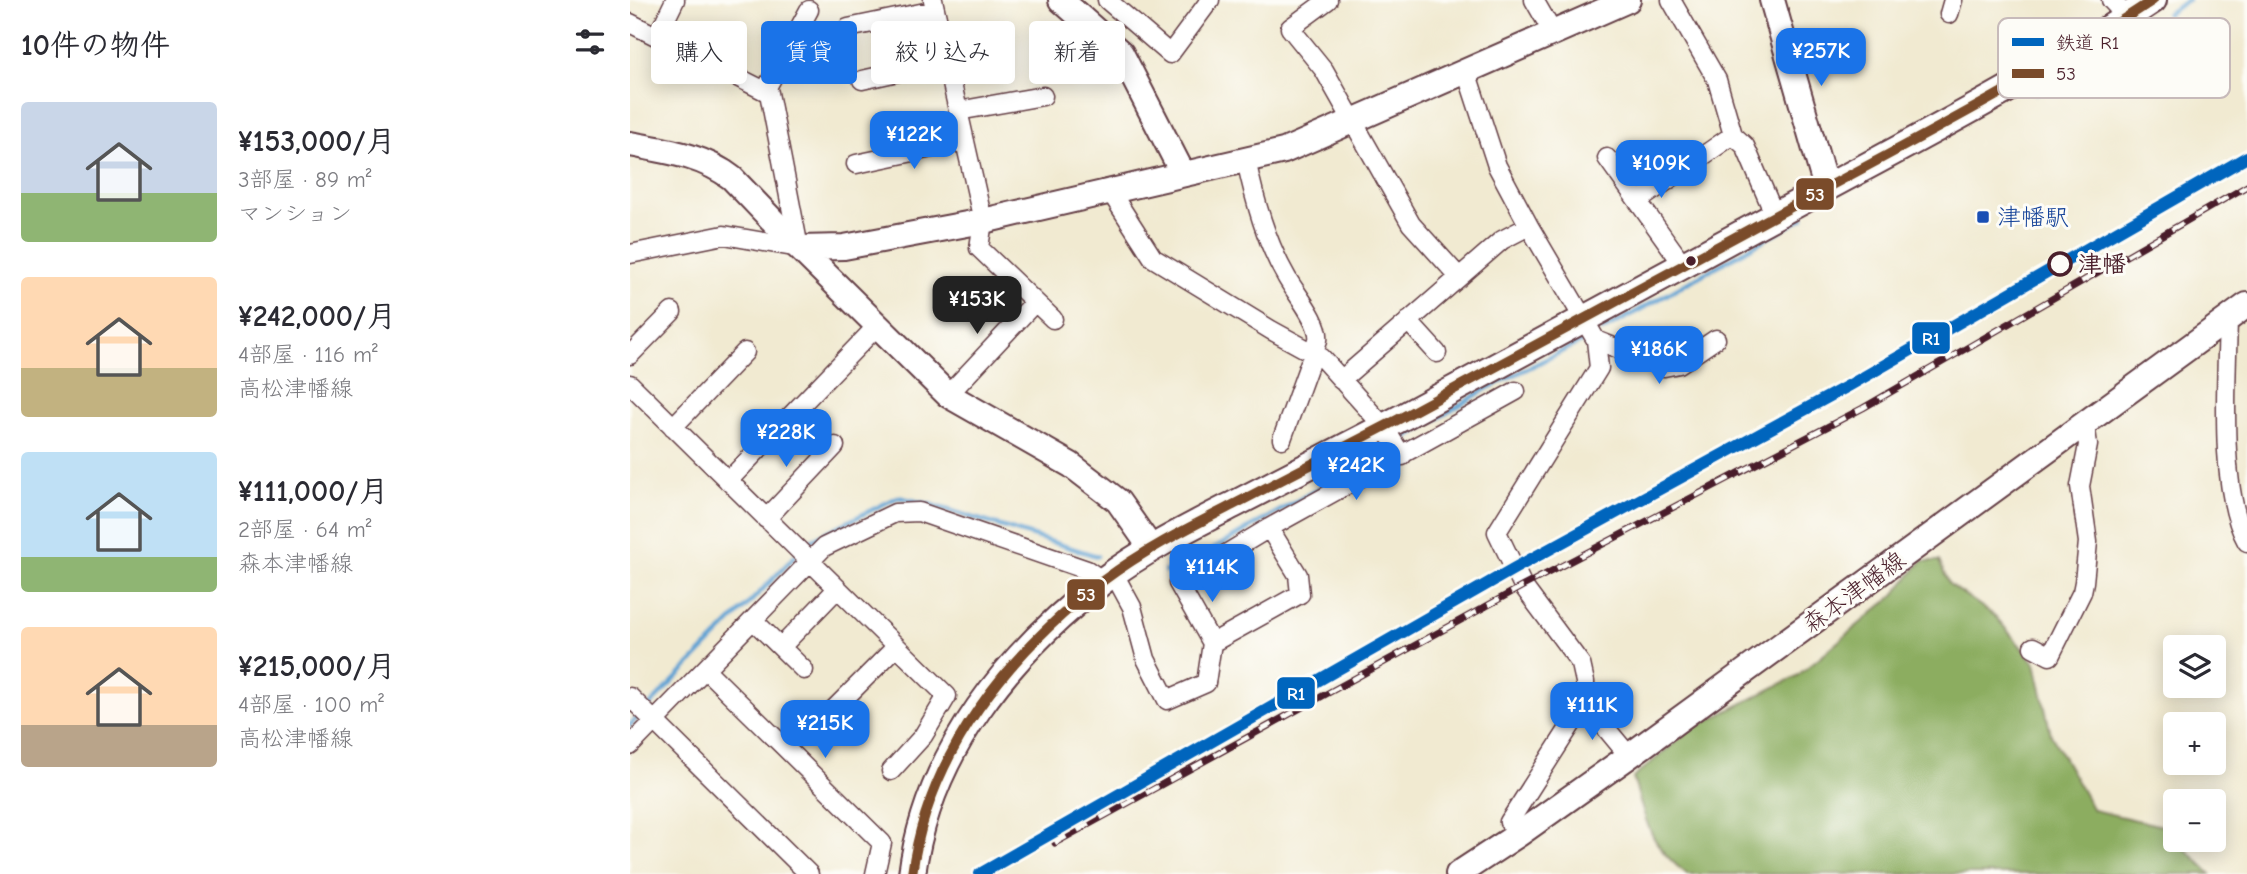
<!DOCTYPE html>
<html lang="ja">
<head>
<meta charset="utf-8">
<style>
	:root { --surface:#fff; --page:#f2f2f3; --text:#2b2b33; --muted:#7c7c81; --accent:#1a73e8 }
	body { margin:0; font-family:"Comic Neue","Klee One",sans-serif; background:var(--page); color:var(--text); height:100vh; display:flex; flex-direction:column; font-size:26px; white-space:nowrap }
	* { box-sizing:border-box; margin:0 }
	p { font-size:23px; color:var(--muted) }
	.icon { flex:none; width:38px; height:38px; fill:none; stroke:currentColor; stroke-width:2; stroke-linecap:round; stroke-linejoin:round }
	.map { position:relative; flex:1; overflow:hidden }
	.details { display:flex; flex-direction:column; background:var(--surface); width:630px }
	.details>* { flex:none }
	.hud { position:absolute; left:21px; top:21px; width:665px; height:63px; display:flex; gap:14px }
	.fabs { position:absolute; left:1533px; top:635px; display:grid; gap:14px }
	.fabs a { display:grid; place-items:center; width:63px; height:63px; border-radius:7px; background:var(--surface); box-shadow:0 4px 18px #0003; font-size:35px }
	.price { position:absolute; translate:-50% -60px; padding:0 16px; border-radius:14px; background:var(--accent); color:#fff; font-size:23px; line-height:46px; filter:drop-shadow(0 2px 4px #0008) }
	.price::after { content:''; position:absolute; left:50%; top:42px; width:21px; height:16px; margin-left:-10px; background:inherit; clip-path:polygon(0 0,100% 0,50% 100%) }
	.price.current { background:#222; color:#fff }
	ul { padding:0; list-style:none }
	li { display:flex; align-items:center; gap:21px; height:175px; padding:0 21px }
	li span { display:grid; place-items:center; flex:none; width:196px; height:140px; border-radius:7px; color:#555 }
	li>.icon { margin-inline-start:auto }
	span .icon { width:84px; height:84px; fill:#fffc; stroke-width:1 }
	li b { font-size:30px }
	h2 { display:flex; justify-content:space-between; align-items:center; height:84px; padding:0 21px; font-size:30px }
	.chip { padding:0 24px; border-radius:7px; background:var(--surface); box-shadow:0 4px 18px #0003; font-size:24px; line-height:63px }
	.chip.current { background:var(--accent); color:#fff }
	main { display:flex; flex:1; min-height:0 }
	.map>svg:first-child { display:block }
	.forest { fill:#8cad61; stroke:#6b6646; stroke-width:2 }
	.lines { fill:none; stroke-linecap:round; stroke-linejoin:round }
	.stream { stroke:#5ea2d3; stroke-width:4.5 }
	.street-casing { stroke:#633d44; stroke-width:21 }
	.secondary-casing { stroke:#633d44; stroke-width:28 }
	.primary-casing { stroke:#633d44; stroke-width:30 }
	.street { stroke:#fff; stroke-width:18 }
	.secondary { stroke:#fff; stroke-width:24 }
	.primary { stroke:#fff; stroke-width:26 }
	.rail-casing { stroke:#4a1f2b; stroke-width:7 }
	.rail { stroke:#fdfcf7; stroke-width:4.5; stroke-dasharray:13; stroke-linecap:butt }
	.bus-1-casing { stroke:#fdfcf7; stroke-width:16 }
	.bus-1 { stroke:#7a4b2a; stroke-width:10 }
	.rail-1-casing { stroke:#fdfcf7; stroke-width:18 }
	.rail-1 { stroke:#0065bd; stroke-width:12 }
	.transit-dot { fill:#1a4fb4; stroke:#fdfcf7; stroke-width:2.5 }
	.bus-dot { fill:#4a1f2b; stroke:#fdfcf7; stroke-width:2.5 }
	.stop-dot { fill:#fdfcf7; stroke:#4a1f2b; stroke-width:3.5 }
	.labels { text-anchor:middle; stroke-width:6; stroke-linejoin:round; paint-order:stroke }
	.transit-label { font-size:24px; fill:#164399; stroke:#fdfcf7; text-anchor:start }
	.stop-label { font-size:24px; font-weight:bold; fill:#4a1f2b; stroke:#fdfcf7; text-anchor:start }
	.street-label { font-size:24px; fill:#4a1f2b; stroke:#fdfcf7 }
	.key { fill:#fdfcf7; stroke:#c7baba; stroke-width:2 }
	.key-label { font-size:19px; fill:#4a1f2b }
	.line-badge { stroke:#fdfcf7; stroke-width:2.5 }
	.badge-label { font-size:19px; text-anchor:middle; font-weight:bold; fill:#fff }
</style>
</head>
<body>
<main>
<section class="details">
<h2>10件の物件<svg class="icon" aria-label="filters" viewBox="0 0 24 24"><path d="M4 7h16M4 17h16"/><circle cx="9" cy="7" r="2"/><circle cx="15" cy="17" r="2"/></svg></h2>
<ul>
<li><span style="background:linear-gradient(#c9d6e8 65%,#8fb573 0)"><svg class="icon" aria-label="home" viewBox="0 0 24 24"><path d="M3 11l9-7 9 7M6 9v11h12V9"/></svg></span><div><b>¥153,000/月</b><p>3部屋 · 89 m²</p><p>マンション</p></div></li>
<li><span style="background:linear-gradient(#ffd9b3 65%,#c2b280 0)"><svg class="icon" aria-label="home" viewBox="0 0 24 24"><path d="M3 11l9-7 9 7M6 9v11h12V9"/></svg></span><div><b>¥242,000/月</b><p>4部屋 · 116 m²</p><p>高松津幡線</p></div></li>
<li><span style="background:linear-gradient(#bfe0f5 75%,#8fb573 0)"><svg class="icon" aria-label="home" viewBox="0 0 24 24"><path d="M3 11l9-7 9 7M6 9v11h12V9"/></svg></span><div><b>¥111,000/月</b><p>2部屋 · 64 m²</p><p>森本津幡線</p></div></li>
<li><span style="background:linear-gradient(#ffd9b3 70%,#b9a48a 0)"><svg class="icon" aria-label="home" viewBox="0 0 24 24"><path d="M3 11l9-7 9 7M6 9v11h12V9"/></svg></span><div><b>¥215,000/月</b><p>4部屋 · 100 m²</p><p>高松津幡線</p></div></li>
</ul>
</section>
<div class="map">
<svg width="1617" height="874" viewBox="0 0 1617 874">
	<rect width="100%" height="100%" fill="#fdfcf7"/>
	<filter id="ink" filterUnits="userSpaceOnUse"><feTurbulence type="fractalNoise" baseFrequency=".0143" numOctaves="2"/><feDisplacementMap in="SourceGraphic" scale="14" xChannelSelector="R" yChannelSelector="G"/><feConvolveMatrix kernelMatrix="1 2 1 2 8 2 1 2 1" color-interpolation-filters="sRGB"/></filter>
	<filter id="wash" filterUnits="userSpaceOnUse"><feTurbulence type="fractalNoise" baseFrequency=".00686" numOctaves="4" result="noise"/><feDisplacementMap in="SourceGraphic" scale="28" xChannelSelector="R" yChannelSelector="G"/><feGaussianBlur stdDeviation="1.57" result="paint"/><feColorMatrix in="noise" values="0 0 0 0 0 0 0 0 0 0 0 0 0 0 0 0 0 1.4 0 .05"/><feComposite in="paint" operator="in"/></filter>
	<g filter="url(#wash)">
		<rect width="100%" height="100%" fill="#f1ead1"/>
		<path class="forest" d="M1292 561H1309L1319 584 1365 616 1405 663 1421 735 1463 810 1532 826 1581 874H1057C1018 845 1017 822 1003 778L1061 729 1167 676 1264 595Z"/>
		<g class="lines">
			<path class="stream" d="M1537 14 1558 0
				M1406 93 1523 24
				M972 331 1173 218
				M767 443 856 389 955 340
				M172 549 181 540 268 497 299 504 467 556
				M535 571 542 573 760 447
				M18 707 166 555
				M0 725 12 713"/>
		</g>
	</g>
	<g filter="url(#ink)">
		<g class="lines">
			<g class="street-casing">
				<path id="street" d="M303 0 353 221 349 248 423 319
					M477 0 540 54 580 0
					M698 0 660 28 694 70 781 224 829 277
					M904 0 923 33
					M1041 0 1087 80 1103 135 1115 146 1145 216
					M1481 0 1497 17
					M1319 14 1323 0
					M0 23 139 93 169 248 94 235 0 254
					M218 28 305 10
					M27 37 45 0
					M836 71 867 166 899 226 966 340 969 368 867 532 893 586 951 664 955 682V703L879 822 889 834
					M232 80 317 61
					M135 91 179 10
					M328 111 413 96
					M977 158 1054 266
					M616 160C625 201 636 242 657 278 666 294 691 323 688 340L652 439
					M226 164 335 141
					M480 191 523 258 641 330 692 358 754 427 772 456
					M1008 201 1103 135
					M1598 319C1597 378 1588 491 1617 542
					M778 321 807 353
					M966 340 1034 367 1049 364 1086 339
					M0 355 42 312
					M711 380 872 240 899 226
					M0 384 317 696 293 736 261 771
					M318 395 405 302
					M43 427 115 352
					M98 481 247 326
					M136 519 205 446
					M484 574 502 607 516 659 537 700 576 683 582 643 670 594 668 575 639 528
					M123 620 174 670
					M582 643 548 583 639 528 886 391
					M151 647 207 589
					M1403 647 1420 656 1452 592 1454 582 1458 542 1450 486 1458 445 1455 423
					M75 669 252 843 245 874
					M0 697 179 874
					M955 703 999 756
					M204 709 266 647
					M0 746 194 547 265 513 289 512 457 570 473 581"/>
			</g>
			<g class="secondary-casing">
				<path id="secondary" d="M431 0 491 53 553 174
					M1142 0 1196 188
					M0 144C36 151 72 155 102 178L169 248 318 395 441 465 488 501 521 548
					M169 248 214 247 353 221 654 151 998 0
					M828 874 889 834 999 756 1617 305"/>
			</g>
			<g class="primary-casing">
				<path id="primary" d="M282 874C298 752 380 652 474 580 514 550 558 528 603 505 658 476 714 448 769 419 908 345 1045 269 1183 195 1298 133 1414 73 1523 0"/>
			</g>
			<use href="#street" class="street"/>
			<use href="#secondary" class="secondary"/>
			<use href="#primary" class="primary"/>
			<g class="rail-casing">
				<path id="rail" d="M425 843 893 586 1233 408 1617 186
					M350 874 885 568 1220 385 1617 157"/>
			</g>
			<use href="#rail" class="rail"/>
			<g class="bus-1-casing">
				<path id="bus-1" d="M282 874C298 752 380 652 474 580 514 550 558 528 603 505 658 476 714 448 769 419 908 345 1045 269 1183 195 1298 133 1414 73 1523 0"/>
			</g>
			<use href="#bus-1" class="bus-1"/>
			<g class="rail-1-casing">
				<path id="rail-1" d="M350 874 885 568 1220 385 1617 157"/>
			</g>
			<use href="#rail-1" class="rail-1"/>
		</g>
	</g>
	<rect class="transit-dot" x="1346" y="210" width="14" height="14" rx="3.5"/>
	<circle class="bus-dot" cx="1061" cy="261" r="6"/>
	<circle class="stop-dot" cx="1430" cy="264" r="11"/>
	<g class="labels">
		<g class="transit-label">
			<text x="1367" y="225">津幡駅</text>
		</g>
		<g class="stop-label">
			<text x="1448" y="272">津幡</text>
		</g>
		<g class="street-label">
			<text transform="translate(1224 592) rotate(-36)" y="8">森本津幡線</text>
		</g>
	</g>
	<rect x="1368" y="18" width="232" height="80" rx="10" class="key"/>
	<rect x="1382" y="38" width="32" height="8" fill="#0065bd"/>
	<rect x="1382" y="69" width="32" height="9" fill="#7a4b2a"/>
	<g class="key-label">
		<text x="1426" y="49">鉄道 R1</text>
		<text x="1426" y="80">53</text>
	</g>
	<g class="line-badge">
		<rect x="1165" y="177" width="40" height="34" rx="7" fill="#7a4b2a"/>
		<rect x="1281" y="321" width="40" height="34" rx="7" fill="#0065bd"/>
		<rect x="436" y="578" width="40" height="33" rx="7" fill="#7a4b2a"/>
		<rect x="646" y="676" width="40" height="34" rx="7" fill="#0065bd"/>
	</g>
	<g class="badge-label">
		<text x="1185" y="201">53</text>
		<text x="1301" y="345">R1</text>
		<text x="456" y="601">53</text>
		<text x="666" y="700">R1</text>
	</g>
</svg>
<div class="fabs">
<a><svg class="icon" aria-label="layers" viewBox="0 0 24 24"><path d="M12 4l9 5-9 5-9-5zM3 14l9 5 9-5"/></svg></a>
<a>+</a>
<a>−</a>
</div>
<b class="price" style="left:1191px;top:88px">¥257K</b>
<b class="price" style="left:284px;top:171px">¥122K</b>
<b class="price" style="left:1031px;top:200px">¥109K</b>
<b class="price current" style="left:347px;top:336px">¥153K</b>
<b class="price" style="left:1029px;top:386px">¥186K</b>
<b class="price" style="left:156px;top:469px">¥228K</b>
<b class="price" style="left:726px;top:502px">¥242K</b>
<b class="price" style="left:582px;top:604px">¥114K</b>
<b class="price" style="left:962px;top:742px">¥111K</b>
<b class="price" style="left:195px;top:760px">¥215K</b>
<div class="hud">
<a class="chip">購入</a>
<a class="chip current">賃貸</a>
<a class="chip">絞り込み</a>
<a class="chip">新着</a>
</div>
</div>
</main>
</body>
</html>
